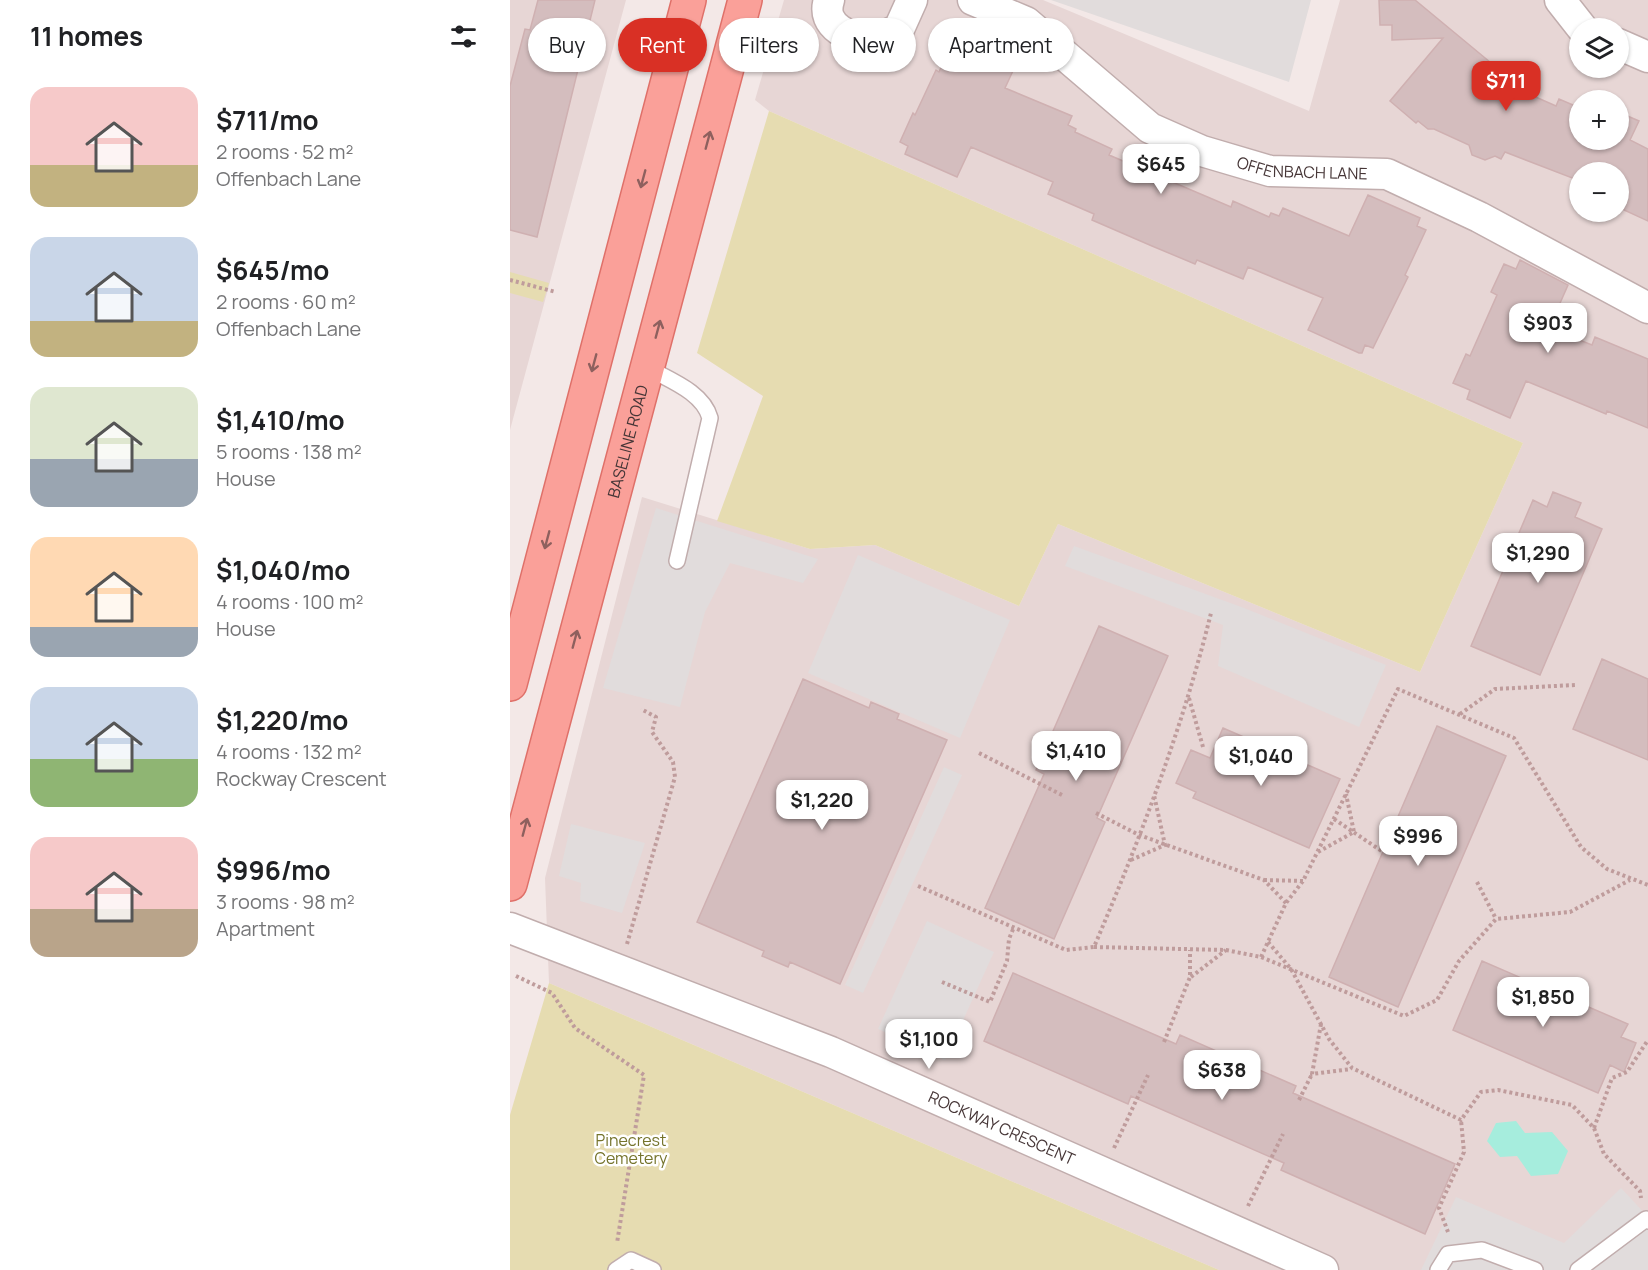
<!DOCTYPE html>
<html lang="en">
<head>
<meta charset="utf-8">
<style>
	:root { --surface:#fff; --page:#f2f2f2; --text:#202124; --muted:#757577; --accent:#d93025 }
	body { margin:0; font-family:Manrope,sans-serif; background:var(--page); color:var(--text); height:100vh; display:flex; flex-direction:column; font-size:22px; white-space:nowrap }
	* { box-sizing:border-box; margin:0 }
	p { font-size:20px; color:var(--muted) }
	.icon { flex:none; width:33px; height:33px; fill:none; stroke:currentColor; stroke-width:2; stroke-linecap:round; stroke-linejoin:round }
	.map { position:relative; flex:1; overflow:hidden }
	.sheet { display:flex; flex-direction:column; background:var(--surface); width:510px }
	.sheet>* { flex:none }
	.banner { position:absolute; left:18px; top:18px; width:570px; height:54px; display:flex; gap:12px }
	.tools { position:absolute; left:1059px; top:18px; display:grid; gap:12px }
	.tools a { display:grid; place-items:center; width:60px; height:60px; border-radius:50%; background:var(--surface); box-shadow:0 2px 4px #0004; font-size:30px }
	.price { position:absolute; translate:-50% -51px; padding:0 14px; border-radius:12px; background:#fff; color:#222; font-size:20px; line-height:39px; filter:drop-shadow(0 2px 3px #0008) }
	.price::after { content:''; position:absolute; left:50%; top:36px; width:18px; height:14px; margin-left:-9px; background:inherit; clip-path:polygon(0 0,100% 0,50% 100%) }
	.price.on { background:var(--accent); color:#fff }
	ul { padding:0; list-style:none }
	li { display:flex; align-items:center; gap:18px; height:150px; padding:0 30px }
	li span { display:grid; place-items:center; flex:none; width:168px; height:120px; border-radius:18px; color:#555 }
	li>.icon { margin-inline-start:auto }
	span .icon { width:72px; height:72px; fill:#fffc; stroke-width:1 }
	li b { font-size:26px }
	h2 { display:flex; justify-content:space-between; align-items:center; height:72px; padding:0 30px; font-size:26px }
	.tag { padding:0 21px; border-radius:27px; background:var(--surface); box-shadow:0 2px 4px #0004; font-size:21px; line-height:54px }
	.tag.on { background:var(--accent); color:#fff }
	main { display:flex; flex:1; min-height:0 }
	.map>svg:first-child { display:block }
	.residential { fill:#e7d6d5; fill-rule:evenodd }
	.green { fill:#e6dcb1 }
	.parking { fill:#e1dcdc }
	.water { fill:#a6eddd }
	.building { fill:#d4bdbe; stroke:#cfb0b1; stroke-width:1.5 }
	.lines { fill:none; stroke-linecap:round; stroke-linejoin:round }
	.service-casing { stroke:#c1adad; stroke-width:18 }
	.minor-casing { stroke:#c1adad; stroke-width:33 }
	.primary-casing { stroke:#df7069; stroke-width:36 }
	.path { stroke:#bf9c9c; stroke-width:4; stroke-dasharray:3 3; stroke-linecap:butt }
	.service { stroke:#fff; stroke-width:15 }
	.minor { stroke:#fff; stroke-width:30 }
	.primary { stroke:#faa099; stroke-width:33 }
	.oneway { stroke:#8e605e }
	.labels { text-anchor:middle; stroke-width:5; stroke-linejoin:round; paint-order:stroke }
	.street-label { font-size:16px; fill:#463637; stroke:#fff }
	.park-label { font-size:16px; fill:#75742c; stroke:#fff }
</style>
</head>
<body>
<main>
<section class="sheet">
<h2>11 homes<svg class="icon" aria-label="filters" viewBox="0 0 24 24"><path d="M4 7h16M4 17h16"/><circle cx="9" cy="7" r="2"/><circle cx="15" cy="17" r="2"/></svg></h2>
<ul>
<li><span style="background:linear-gradient(#f6c9c9 65%,#c2b280 0)"><svg class="icon" aria-label="home" viewBox="0 0 24 24"><path d="M3 11l9-7 9 7M6 9v11h12V9"/></svg></span><div><b>$711/mo</b><p>2 rooms · 52 m²</p><p>Offenbach Lane</p></div></li>
<li><span style="background:linear-gradient(#c9d6e8 70%,#c2b280 0)"><svg class="icon" aria-label="home" viewBox="0 0 24 24"><path d="M3 11l9-7 9 7M6 9v11h12V9"/></svg></span><div><b>$645/mo</b><p>2 rooms · 60 m²</p><p>Offenbach Lane</p></div></li>
<li><span style="background:linear-gradient(#dfe7d0 60%,#9aa5b1 0)"><svg class="icon" aria-label="home" viewBox="0 0 24 24"><path d="M3 11l9-7 9 7M6 9v11h12V9"/></svg></span><div><b>$1,410/mo</b><p>5 rooms · 138 m²</p><p>House</p></div></li>
<li><span style="background:linear-gradient(#ffd9b3 75%,#9aa5b1 0)"><svg class="icon" aria-label="home" viewBox="0 0 24 24"><path d="M3 11l9-7 9 7M6 9v11h12V9"/></svg></span><div><b>$1,040/mo</b><p>4 rooms · 100 m²</p><p>House</p></div></li>
<li><span style="background:linear-gradient(#c9d6e8 60%,#8fb573 0)"><svg class="icon" aria-label="home" viewBox="0 0 24 24"><path d="M3 11l9-7 9 7M6 9v11h12V9"/></svg></span><div><b>$1,220/mo</b><p>4 rooms · 132 m²</p><p>Rockway Crescent</p></div></li>
<li><span style="background:linear-gradient(#f6c9c9 60%,#b9a48a 0)"><svg class="icon" aria-label="home" viewBox="0 0 24 24"><path d="M3 11l9-7 9 7M6 9v11h12V9"/></svg></span><div><b>$996/mo</b><p>3 rooms · 98 m²</p><p>Apartment</p></div></li>
</ul>
</section>
<div class="map">
<svg width="1138" height="1270" viewBox="0 0 1138 1270">
	<rect width="100%" height="100%" fill="#f3e8e7"/>
	<path class="residential" d="M0 0H116L0 430Z
		M274 0H533L799 111 830 0H1138V1270H709L39 983 35 878 132 497 300 549 365 545 509 606 548 524 910 672 1013 443 259 111 245 100ZM1070 28H1108V68H1070ZM1070 100H1108V140H1070ZM1070 172H1108V212H1070Z"/>
	<path class="green" d="M259 111 1013 443 910 672 548 524 509 606 365 545 300 549 207 521 253 396 187 353Z
		M0 272 39 283 33 302 0 293Z
		M39 983 709 1270H0V1115Z"/>
	<path class="parking" d="M541 0H801L779 82Z
		M146 508 308 559 293 583 220 563 195 612 170 707 93 688Z
		M564 546 734 608 876 665 849 727 708 666 713 625 555 566Z
		M348 555 500 620 450 738 298 673Z
		M434 767 452 775 353 993 335 985Z
		M61 824 135 843 112 913 70 901 71 883 49 876Z
		M417 921 484 952 435 1060 368 1029Z
		M1111 1188 1138 1217V1270H911L946 1197 1054 1243Z"/>
	<path class="water" d="M1006 1121 1015 1133 1042 1132 1058 1151 1048 1174 1021 1176 1007 1156 990 1157 977 1141 986 1123Z"/>
	<path class="building" d="M28 0H85L27 237 0 230V86L15 29 20 30Z
		M869 0H905L986 67 978 76 1046 106 1049 99 1070 108V140H1108V112L1129 121 1120 140 1138 149V221L1114 210 1108 197V172H1070V181L995 152 991 159 985 156 975 160 962 155 959 145 924 129H918L908 121 906 123 880 101 933 38 882 40V25H870Z
		M461 21 515 45 495 88 562 116 558 125 566 129 565 132 602 149 599 155 721 207 723 201 759 217 761 213 769 216 773 208 839 236 858 195 910 218 907 226 916 230 895 275 898 277 863 348 855 345 852 353H849L798 330 813 298 738 267 733 279 687 260 685 264 642 246 582 220 584 214 538 194 543 182 461 147 447 177 395 154 398 146 390 142 403 113 405 115 426 70 429 72 449 27 457 30Z
		M1010 260 1058 285 1039 328 1082 345 1085 337 1138 359V428L1097 411 1096 414 1016 381 1000 418 957 399 960 390 943 383 956 354 960 356 987 295 981 292 994 264 1006 269Z
		M1043 492 1071 503 1065 517 1092 529 1030 675 961 646 1023 500 1037 507Z
		M589 626 658 656 587 818 595 822 544 939 475 908 534 774 526 770Z
		M1092 659 1138 679V760L1063 729Z
		M293 679 359 708 361 702 389 714 387 719 437 740 330 984 280 962 278 967 252 956 254 951 187 922Z
		M927 726 996 756 888 1007 819 977Z
		M713 728 830 779 799 848 683 798 686 792 666 783 681 750 700 758Z
		M972 961 1118 1024 1111 1037 1126 1043 1114 1072 1100 1065 1088 1093 943 1030Z
		M503 973 666 1044 670 1035 786 1086 783 1093 945 1164 915 1234 771 1170 774 1163 621 1096 618 1104 474 1041Z"/>
	<g class="lines">
		<g class="service-casing">
			<path id="service" d="M138 368C159 380 193 392 200 418L167 561
				M106 1270 121 1260 143 1270
				M928 1270 938 1254 972 1250 1025 1270
				M1068 1270 1136 1219 1138 1221"/>
		</g>
		<g class="minor-casing">
			<g id="minor">
				<path d="M319 0C310 27 341 38 361 42L389 29 402 0"/>
				<path id="s1" d="M463 0 516 22 640 128 692 151 760 171 877 174 969 217 1138 308"/>
				<path d="M1050 0 1072 28"/>
				<path d="M1108 44 1138 57"/>
				<path id="s2" d="M0 928 321 1052 813 1270"/>
			</g>
		</g>
		<g class="primary-casing">
			<g id="primary">
				<path d="M0 684 179 0"/>
				<path id="s3" d="M0 884 235 0"/>
			</g>
		</g>
		<path class="path" d="M0 280 46 292
			M679 698 693 747
			M950 714 985 689 1065 685
			M469 753 552 795
			M586 813 629 835 754 880 776 903
			M824 819 873 852
			M808 852 844 832 836 794
			M621 860 655 845 644 795
			M754 880 793 881
			M967 882 986 919
			M408 886 556 950 584 947C630 839 673 727 701 613
			M758 942 781 969 819 1039 842 1068 951 1120 971 1092 988 1090 1062 1105 1084 1128 1094 1154 1130 1191 1131 1198
			M117 944 165 777 163 762 142 732 146 717 131 709
			M584 947 716 950 751 957 894 1016 927 1000 949 961 986 919 1060 912 1120 880
			M751 957 776 903 793 881 888 689 1004 738 1071 847 1097 869 1138 885
			M6 976 42 993 65 1028 134 1075 107 1243
			M681 977 716 950
			M432 982 480 1002 497 961 499 939 504 927
			M811 1024 802 1074 841 1069
			M654 1042 680 977V950
			M789 1100 802 1074
			M1084 1128 1102 1078 1117 1072 1138 1040
			M604 1148 638 1075
			M738 1206 773 1134
			M938 1232 929 1208 954 1152 951 1120"/>
		<use href="#service" class="service"/>
		<use href="#minor" class="minor"/>
		<use href="#primary" class="primary"/>
	</g>
	<defs><path id="oneway-shaft" d="M-6 0H5M1.5-3L5.5 0L1.5 3" fill="none" stroke-width="1.6" stroke-linecap="round" stroke-linejoin="round" transform="scale(1.5)"/></defs>
	<g class="oneway">
		<use href="#oneway-shaft" transform="translate(198 140) rotate(-75)"/>
		<use href="#oneway-shaft" transform="translate(133 179) rotate(105)"/>
		<use href="#oneway-shaft" transform="translate(148 329) rotate(-75)"/>
		<use href="#oneway-shaft" transform="translate(84 363) rotate(105)"/>
		<use href="#oneway-shaft" transform="translate(37 540) rotate(105)"/>
		<use href="#oneway-shaft" transform="translate(65 639) rotate(-75)"/>
		<use href="#oneway-shaft" transform="translate(15 827) rotate(-75)"/>
	</g>
	<g class="labels">
		<g class="street-label">
			<text dy="6" stroke="none"><textPath href="#s1" startOffset="380">OFFENBACH LANE</textPath></text>
			<text dy="6" stroke="none"><textPath href="#s3" startOffset="458">BASELINE ROAD</textPath></text>
			<text dy="6" stroke="none"><textPath href="#s2" startOffset="531">ROCKWAY CRESCENT</textPath></text>
		</g>
		<g class="park-label">
			<text x="121" y="1146">Pinecrest<tspan x="121" dy="18">Cemetery</tspan></text>
		</g>
	</g>
</svg>
<div class="tools">
<a><svg class="icon" aria-label="layers" viewBox="0 0 24 24"><path d="M12 4l9 5-9 5-9-5zM3 14l9 5 9-5"/></svg></a>
<a>+</a>
<a>−</a>
</div>
<b class="price on" style="left:996px;top:112px">$711</b>
<b class="price" style="left:651px;top:195px">$645</b>
<b class="price" style="left:1038px;top:354px">$903</b>
<b class="price" style="left:1028px;top:584px">$1,290</b>
<b class="price" style="left:566px;top:782px">$1,410</b>
<b class="price" style="left:751px;top:787px">$1,040</b>
<b class="price" style="left:312px;top:831px">$1,220</b>
<b class="price" style="left:908px;top:867px">$996</b>
<b class="price" style="left:1033px;top:1028px">$1,850</b>
<b class="price" style="left:419px;top:1070px">$1,100</b>
<b class="price" style="left:712px;top:1101px">$638</b>
<div class="banner">
<a class="tag">Buy</a>
<a class="tag on">Rent</a>
<a class="tag">Filters</a>
<a class="tag">New</a>
<a class="tag">Apartment</a>
</div>
</div>
</main>
</body>
</html>
